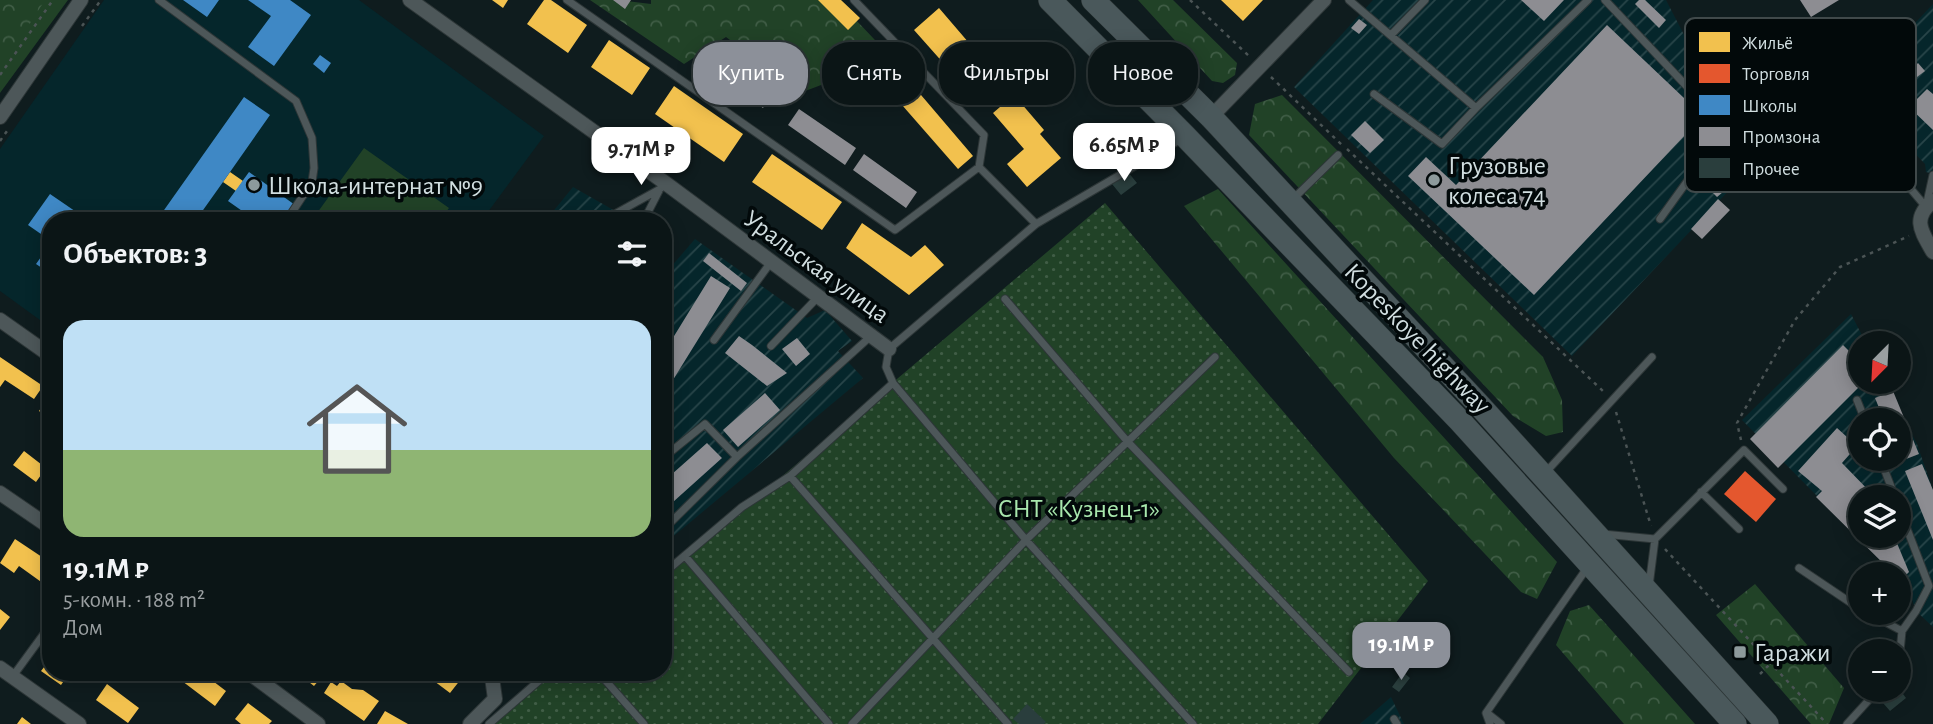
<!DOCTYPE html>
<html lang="ru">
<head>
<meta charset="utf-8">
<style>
	:root { --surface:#0b1516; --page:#192223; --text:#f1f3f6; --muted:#9a9fa1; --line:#2b3435; --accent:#8c9099 }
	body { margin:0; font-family:"Alegreya Sans",sans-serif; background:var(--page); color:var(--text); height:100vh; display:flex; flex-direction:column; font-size:26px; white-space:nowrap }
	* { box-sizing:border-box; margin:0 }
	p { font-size:23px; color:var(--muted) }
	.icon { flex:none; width:38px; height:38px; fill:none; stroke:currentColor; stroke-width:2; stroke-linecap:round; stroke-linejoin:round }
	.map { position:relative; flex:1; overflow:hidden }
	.panel { position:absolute; left:42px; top:212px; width:630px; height:469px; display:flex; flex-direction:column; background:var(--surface); border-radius:28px; box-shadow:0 4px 18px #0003,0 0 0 2px var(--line) }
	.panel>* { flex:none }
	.banner { position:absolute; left:693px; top:42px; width:665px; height:63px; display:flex; gap:14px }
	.needle { width:46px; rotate:204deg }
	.buttons { position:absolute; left:1848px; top:331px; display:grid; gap:14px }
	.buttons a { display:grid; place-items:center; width:63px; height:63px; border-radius:50%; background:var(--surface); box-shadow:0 4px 18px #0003,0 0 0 2px var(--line); font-size:35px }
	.price { position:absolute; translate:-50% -60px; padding:0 16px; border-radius:14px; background:#fff; color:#222; font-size:23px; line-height:46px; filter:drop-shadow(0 2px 4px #0008) }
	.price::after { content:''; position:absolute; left:50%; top:42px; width:21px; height:16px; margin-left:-10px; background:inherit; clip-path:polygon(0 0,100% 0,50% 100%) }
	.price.on { background:var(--accent); color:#fff }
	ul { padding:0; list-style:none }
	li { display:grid; align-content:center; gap:14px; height:371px; padding:0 21px }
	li+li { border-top:2px solid var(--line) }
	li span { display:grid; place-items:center; height:217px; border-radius:21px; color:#555 }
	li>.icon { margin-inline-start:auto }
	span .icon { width:126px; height:126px; fill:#fffc; stroke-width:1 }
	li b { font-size:30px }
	h2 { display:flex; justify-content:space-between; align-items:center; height:84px; padding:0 21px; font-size:30px }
	.tag { padding:0 24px; border-radius:28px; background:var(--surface); box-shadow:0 4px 18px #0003,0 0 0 2px var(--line); font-size:24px; line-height:63px }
	.tag.on { background:var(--accent); color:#fff }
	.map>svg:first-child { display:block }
	.built { fill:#05262b }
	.industrial { fill:url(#industrial-furrows); fill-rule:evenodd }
	.green { fill:#214227 }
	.forest { fill:url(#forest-crowns) }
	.garden { fill:url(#garden-dots) }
	.homes { fill:#f2c14e }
	.shops { fill:#e4572e }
	.schools { fill:#3f88c5 }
	.industry { fill:#8d8d92 }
	.building { fill:#2a3e3d }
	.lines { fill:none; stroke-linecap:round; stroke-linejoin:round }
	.service-casing { stroke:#2d3637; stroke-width:9 }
	.minor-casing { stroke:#2d3637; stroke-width:16 }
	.primary-casing { stroke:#2d3637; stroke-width:24 }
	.path { stroke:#4b5455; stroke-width:2.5; stroke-dasharray:3.5 5; stroke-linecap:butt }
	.service { stroke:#4d5759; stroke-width:7 }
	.minor { stroke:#4d5759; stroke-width:14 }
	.primary { stroke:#4a585b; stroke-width:23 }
	.poi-dot { fill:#8d9a9c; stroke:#02090a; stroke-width:2.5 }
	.labels { text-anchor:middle; stroke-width:7; stroke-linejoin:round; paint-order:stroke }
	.poi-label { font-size:26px; fill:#d1dee0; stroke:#02090a; text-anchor:start }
	.street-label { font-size:26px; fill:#d1dee0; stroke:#02090a }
	.park-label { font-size:26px; fill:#a8e7ad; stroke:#02090a }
	.key { fill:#02090a; stroke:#40494a; stroke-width:2 }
	.key-label { font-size:19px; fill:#d1dee0 }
</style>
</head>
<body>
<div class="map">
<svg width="1933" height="724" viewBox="0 0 1933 724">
	<defs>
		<pattern id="industrial-furrows" width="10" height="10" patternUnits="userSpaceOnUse" patternTransform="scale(1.75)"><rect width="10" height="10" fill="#05262b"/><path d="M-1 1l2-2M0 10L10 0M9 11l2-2" fill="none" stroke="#284549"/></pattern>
		<pattern id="forest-crowns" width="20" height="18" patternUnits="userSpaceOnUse" patternTransform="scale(1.75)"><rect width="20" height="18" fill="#214227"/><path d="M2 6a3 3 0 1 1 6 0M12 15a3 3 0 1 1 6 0" fill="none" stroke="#405d46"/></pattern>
		<pattern id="garden-dots" width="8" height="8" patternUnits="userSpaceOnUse" patternTransform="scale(1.75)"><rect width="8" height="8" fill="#214227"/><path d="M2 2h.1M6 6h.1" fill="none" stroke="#405d46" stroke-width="1.8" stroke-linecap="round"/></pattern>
	</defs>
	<rect width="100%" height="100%" fill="#0f1c1e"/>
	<path class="built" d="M104 0H359L544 136 482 220H51V328L0 291V149Z"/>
	<path class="industrial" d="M1373 0H1666L1752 166 1572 356 1294 87Z
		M1933 4V174L1926 172 1925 164 1853 89Z
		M573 187 631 220H546Z
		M695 239 807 318 825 310 852 341 838 351 863 378 663 545V276Z
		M1851 314 1866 343H1860V382H1885L1917 444 1933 490V627L1916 611 1908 588 1899 579V574H1894L1742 420ZM1860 420H1899V458H1860ZM1860 497H1899V536H1860Z
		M1391 697 1404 724H1360Z"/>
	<path class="green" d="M0 0H68L0 93Z
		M364 148 449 208 440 220H312Z"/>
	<path class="forest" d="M0 0H45L0 70Z
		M590 0H618L651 4V0H837L892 58 800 93 726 37 684 64Z
		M1138 0H1173L1237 63 1235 75 1223 83 1212 81Z
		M1282 95 1543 357 1562 400 1563 432 1546 436 1513 416 1249 135 1255 104Z
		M1218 189 1557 562 1537 599 1521 592 1394 458 1184 206Z
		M1755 584 1844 688 1829 724H1811L1716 615Z
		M1589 605 1695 724H1624L1556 645 1570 611Z"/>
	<path class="garden" d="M1105 203 1428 581 1318 724H490L551 672H663V577Z"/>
	<path class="homes" d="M492 0H508L503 8Z
		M544 0H551L587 25 568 53 527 24Z
		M818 0H841L860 18 848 30Z
		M1221 0H1263L1243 21Z
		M939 8 993 71 969 92 914 30Z
		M609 40 650 68 632 95 591 67Z
		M904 75 973 156 958 169 888 89Z
		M674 86 743 134 724 162 655 114Z
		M1014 95 1044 130 1040 134 1061 158 1027 187 1007 164 1024 149 993 113Z
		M772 154 842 202 822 230 752 182Z
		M230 172 243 181 236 191 223 182Z
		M862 223 911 257 925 245 944 265 909 295 846 248Z
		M0 357 43 386 34 399 5 380 0 387Z
		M51 394V415L49 418 39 411Z
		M24 451 46 468 36 482 13 465Z
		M15 539 51 563V574L44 584 19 566 14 573 0 563Z
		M0 609 10 617 0 630Z
		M51 658V672H70L61 685 41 671Z
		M188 672H201L226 691 215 706 182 681Z
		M296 672H326L314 686Z
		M422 672H452L461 679 450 693Z
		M341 681 352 689 363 690 379 701 364 721 324 693 331 682 337 686Z
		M107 684 139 708 128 723 96 700Z
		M248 703 272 721 269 724H241L235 719Z
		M385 711 408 724H377Z
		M22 717 31 724H17Z"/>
	<path class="shops" d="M1745 471 1776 499 1756 522 1724 494Z"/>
	<path class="schools" d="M183 0H219L207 17Z
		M248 0H290L311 15 274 66 248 47 271 16Z
		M320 55 331 63 324 73 313 64Z
		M244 97 270 115 223 182 196 220H157Z
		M249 172 295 205 284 220H255L228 201Z
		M50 194 88 220H51V241L28 225Z
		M51 243V274L36 264Z"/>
	<path class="industry" d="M613 0H631L625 9Z
		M1521 0H1564L1544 21Z
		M1639 0H1645L1666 20 1659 28 1635 4Z
		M1800 0H1839L1811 17Z
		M1359 19 1367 25 1359 34 1351 28Z
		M1607 25 1703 116 1534 295 1408 176 1426 157 1456 185Z
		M718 52 774 91 763 108 706 69Z
		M1918 63 1925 71 1917 77 1911 70Z
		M1927 89 1933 94V130L1909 107Z
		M799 109 856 148 845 165 788 125Z
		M1365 121 1384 140 1370 153 1351 135Z
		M864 154 917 192 906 208 853 170Z
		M1714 184 1723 192 1717 197 1709 189Z
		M1718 199 1730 210 1702 239 1691 229Z
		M709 253 747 283 741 291 703 261Z
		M711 276 730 288 663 396V354Z
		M739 336 752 345 787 373 767 386 725 353Z
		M797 338 810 354 796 366 782 349Z
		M1843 345 1860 362V382H1864L1778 468 1750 439Z
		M1893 391 1919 454 1901 461 1899 455V420H1884L1875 398Z
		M765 393 780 410 738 447 723 430Z
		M1837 428 1857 446 1842 463 1875 497H1860V536H1894L1909 572 1901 580 1899 574H1894L1816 497 1822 491 1798 471Z
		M707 443 722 458 663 511V482Z
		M1922 464 1933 490V540L1905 471Z"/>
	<path class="building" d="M1128 172 1137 183 1121 195 1112 184Z
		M1403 672 1410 678 1399 692 1392 687Z
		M1900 690 1906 698 1890 711 1883 703Z
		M1027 704 1046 722 1044 724H1019L1013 719Z"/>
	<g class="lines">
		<g class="service-casing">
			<path id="service" d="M159 0 296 101 312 138 314 168 312 182 287 220
				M567 0 895 230 979 167
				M854 0 984 135 979 167 1036 224
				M1349 0 1476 108
				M1605 0 1714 115 1717 140 1660 219
				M1391 35 1425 0
				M1374 94 1442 144 1476 108 1588 0
				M1884 157 1926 207 1933 175
				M1293 199 1338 155
				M604 220 660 189
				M644 220 660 189
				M1005 299 1127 441 1349 672
				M714 340 771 262
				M771 346 818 297
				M893 383 1026 540 1193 724
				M1857 400 1865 420
				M663 458 705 424 737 457
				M1880 458 1895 497
				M1546 472 1652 357
				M790 476 1008 724
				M1701 492 1739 529
				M1899 508 1929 586 1916 611 1902 631 1899 662
				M663 530 737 457 871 336
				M1603 534 1655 539 1649 586
				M1655 539 1744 450 1783 489
				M685 556 829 724
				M1799 568 1860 609
				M663 574 742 507 790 476 893 383 886 367 889 349 1036 224 1181 139
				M1866 612 1902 631
				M598 672 644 724
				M13 676 51 624
				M1487 713 1501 724
				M1394 719 1397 724
				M489 724 549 672
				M852 724 1026 540 1215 357
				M1490 724 1486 713 1587 568
				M1847 724 1878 690"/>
		</g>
		<g class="minor-casing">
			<path id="minor" d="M410 0 664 182 889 349
				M0 117 81 0
				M1211 117 1324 0
				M1933 201C1911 219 1922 232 1933 252
				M0 320 51 356
				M0 493 51 528
				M0 668 79 724
				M248 672 318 724
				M470 724 495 699 492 677 486 672"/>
		</g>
		<g class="primary-casing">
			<path id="primary" d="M1050 0 1185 136 1460 421 1735 724
				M1093 0 1211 117 1480 406 1767 724"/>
		</g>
		<path class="path" d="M1190 0 1251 58
			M82 26 101 0
			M0 75 53 0
			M1271 77 1342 145
			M0 141 7 131
			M1347 149 1604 392
			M1616 412 1651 526
			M1741 440 1737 423 1795 320 1840 267 1909 236
			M1665 549 1827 724
			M1760 674 1770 664"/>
		<use href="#service" class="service"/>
		<use href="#minor" class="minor"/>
		<use href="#primary" class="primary"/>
	</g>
	<g class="poi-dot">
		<circle cx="1434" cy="180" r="7"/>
		<circle cx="254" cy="185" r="7"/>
		<rect x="1733" y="645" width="14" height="14" rx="3.5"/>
	</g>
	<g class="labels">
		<g class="poi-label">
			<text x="1448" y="174">Грузовые<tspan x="1448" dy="30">колеса 74</tspan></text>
			<text x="268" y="194">Школа-интернат №9</text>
			<text x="1754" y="661">Гаражи</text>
		</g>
		<g class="street-label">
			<text transform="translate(817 266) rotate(36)" y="9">Уральская улица</text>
			<text transform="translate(1418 338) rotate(46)" y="9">Kopeskoye highway</text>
		</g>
		<g class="park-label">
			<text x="1079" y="517">СНТ «Кузнец-1»</text>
		</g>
	</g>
	<rect x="1685" y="18" width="231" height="174" rx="10" class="key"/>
	<rect x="1699" y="32" width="31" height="20" fill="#f2c14e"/>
	<rect x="1699" y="64" width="31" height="19" fill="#e4572e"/>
	<rect x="1699" y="95" width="31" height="20" fill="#3f88c5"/>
	<rect x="1699" y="127" width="31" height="19" fill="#8d8d92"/>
	<rect x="1699" y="158" width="31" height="20" fill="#2a3e3d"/>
	<g class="key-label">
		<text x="1742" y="49">Жильё</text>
		<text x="1742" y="80">Торговля</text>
		<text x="1742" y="112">Школы</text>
		<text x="1742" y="143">Промзона</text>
		<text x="1742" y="175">Прочее</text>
	</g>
</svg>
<div class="buttons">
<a><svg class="needle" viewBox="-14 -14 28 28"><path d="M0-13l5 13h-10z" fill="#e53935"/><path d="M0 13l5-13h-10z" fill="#9a9fa1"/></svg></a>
<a><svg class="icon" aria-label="locate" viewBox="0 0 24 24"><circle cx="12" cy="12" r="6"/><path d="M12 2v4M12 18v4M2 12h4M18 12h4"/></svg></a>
<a><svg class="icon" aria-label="layers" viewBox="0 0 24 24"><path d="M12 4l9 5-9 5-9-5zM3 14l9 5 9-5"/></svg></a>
<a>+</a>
<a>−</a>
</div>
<b class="price" style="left:1124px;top:183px">6.65M ₽</b>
<b class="price" style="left:641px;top:187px">9.71M ₽</b>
<b class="price on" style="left:1401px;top:682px">19.1M ₽</b>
<div class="banner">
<a class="tag on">Купить</a>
<a class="tag">Снять</a>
<a class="tag">Фильтры</a>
<a class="tag">Новое</a>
</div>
<section class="panel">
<h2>Объектов: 3<svg class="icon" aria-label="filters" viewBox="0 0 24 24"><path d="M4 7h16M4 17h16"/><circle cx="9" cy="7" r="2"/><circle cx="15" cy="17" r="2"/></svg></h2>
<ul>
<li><span style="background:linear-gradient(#bfe0f5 60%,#8fb573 0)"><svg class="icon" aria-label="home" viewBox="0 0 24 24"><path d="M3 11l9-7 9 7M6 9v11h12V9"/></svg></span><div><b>19.1M ₽</b><p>5-комн. · 188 m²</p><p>Дом</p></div></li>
</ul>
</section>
</div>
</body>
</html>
